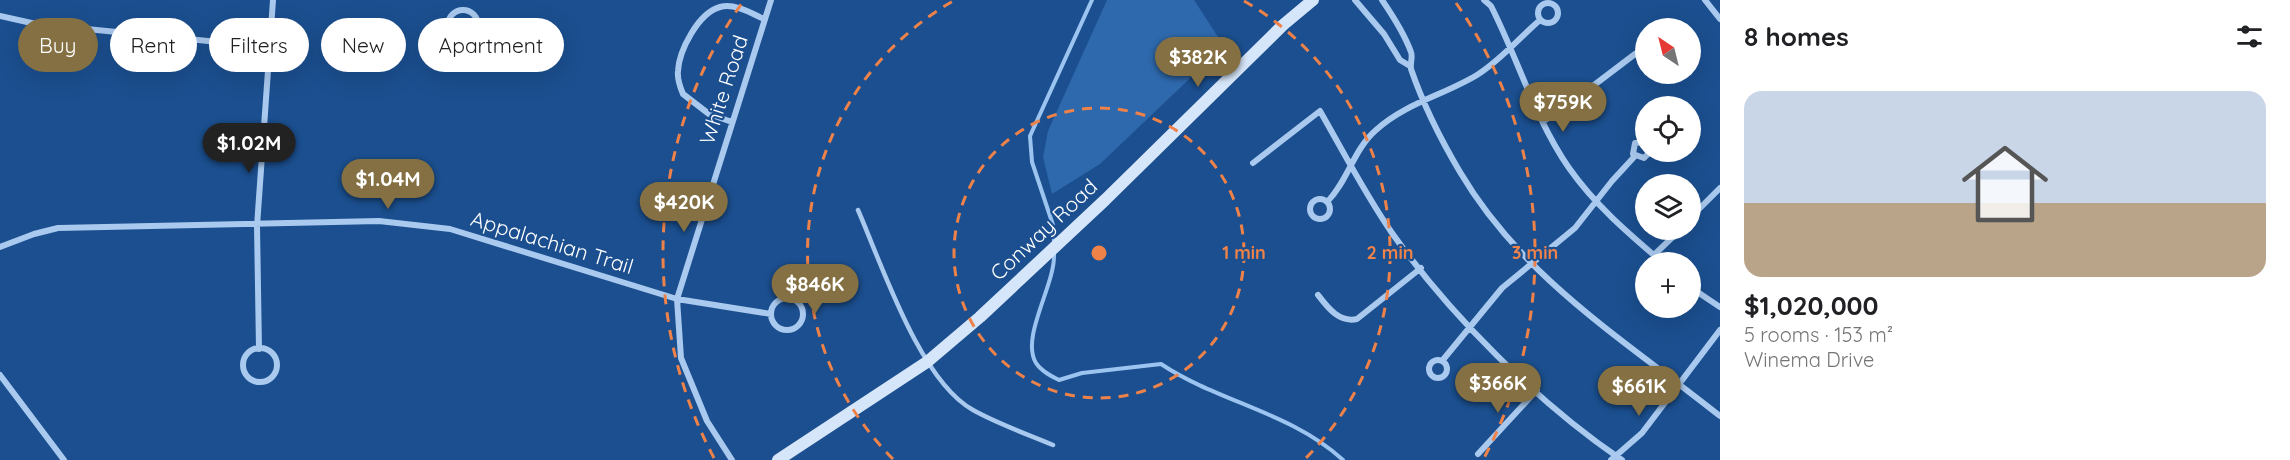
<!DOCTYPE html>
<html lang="en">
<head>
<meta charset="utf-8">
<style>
	:root { --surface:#fff; --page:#f6f6f6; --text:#202124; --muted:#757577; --accent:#847042 }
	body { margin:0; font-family:Quicksand,sans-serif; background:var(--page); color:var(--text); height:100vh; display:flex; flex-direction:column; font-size:22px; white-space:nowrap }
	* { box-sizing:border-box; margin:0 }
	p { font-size:20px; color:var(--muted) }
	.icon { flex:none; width:33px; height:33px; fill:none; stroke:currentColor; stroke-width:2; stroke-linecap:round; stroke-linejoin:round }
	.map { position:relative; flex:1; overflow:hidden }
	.details { display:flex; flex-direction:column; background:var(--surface); width:570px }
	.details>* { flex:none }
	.guide { position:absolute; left:18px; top:18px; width:570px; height:54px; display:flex; gap:12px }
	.needle { width:39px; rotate:325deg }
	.buttons { position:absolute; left:1635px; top:18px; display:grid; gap:12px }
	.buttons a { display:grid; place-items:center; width:66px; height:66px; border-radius:50%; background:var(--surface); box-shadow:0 6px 24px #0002; font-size:30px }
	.price { position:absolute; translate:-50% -51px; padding:0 14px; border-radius:21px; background:var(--accent); color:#fff; font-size:20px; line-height:39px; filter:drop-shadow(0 2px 3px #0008) }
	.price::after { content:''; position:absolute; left:50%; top:36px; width:18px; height:14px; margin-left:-9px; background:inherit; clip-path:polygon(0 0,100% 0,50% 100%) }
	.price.current { background:#222; color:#fff }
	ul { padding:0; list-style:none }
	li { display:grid; align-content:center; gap:12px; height:318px; padding:0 24px }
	li span { display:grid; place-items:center; height:186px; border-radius:18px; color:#555 }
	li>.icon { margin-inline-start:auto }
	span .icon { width:108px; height:108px; fill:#fffc; stroke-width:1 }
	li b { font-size:26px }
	h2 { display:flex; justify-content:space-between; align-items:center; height:72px; padding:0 24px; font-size:26px }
	.chip { padding:0 21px; border-radius:27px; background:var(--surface); box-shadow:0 6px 24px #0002; font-size:21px; line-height:54px }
	.chip.current { background:var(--accent); color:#fff }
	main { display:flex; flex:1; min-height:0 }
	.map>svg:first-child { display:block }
	.grass { fill:#2e69ad }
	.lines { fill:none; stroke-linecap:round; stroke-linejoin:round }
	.stream { stroke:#9cc4f0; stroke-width:4 }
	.lane { stroke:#a9c9ee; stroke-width:4.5 }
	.street { stroke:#a9c9ee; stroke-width:6 }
	.secondary { stroke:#d6e6fa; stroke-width:12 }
	.ring { fill:none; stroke:#ee8249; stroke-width:3; stroke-dasharray:10 8 }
	.labels { text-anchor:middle; stroke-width:4.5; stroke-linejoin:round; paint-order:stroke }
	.street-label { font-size:21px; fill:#fff; stroke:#1b4f8f }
	.centre { fill:#ee8249; stroke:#1b4f8f; stroke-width:3 }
	.ring-label { font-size:18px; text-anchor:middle; font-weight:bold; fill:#ee8249; stroke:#1b4f8f; stroke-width:4.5; stroke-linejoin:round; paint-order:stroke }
</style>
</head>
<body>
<main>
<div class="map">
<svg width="1720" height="460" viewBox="0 0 1720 460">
	<rect width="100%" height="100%" fill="#1b4f8f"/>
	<path class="grass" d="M1107 0H1194L1224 46 1100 164 1052 194 1043 157 1048 131Z"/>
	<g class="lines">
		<path class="stream" d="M1054 242 1053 225 1032 162 1030 136 1092 0
			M1054 253C1056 284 1020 337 1036 363 1041 371 1051 376 1059 380L1082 373 1161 364C1218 402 1291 412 1343 460"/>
		<path class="lane" d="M858 210C882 265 920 381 973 410 998 424 1027 434 1053 445"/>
		<path class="street" d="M1355 0 1384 34 1400 60 1410 66
			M1382 0C1393 16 1404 33 1411 52 1413 57 1410 63 1411 69 1423 104 1441 140 1460 172 1523 279 1626 341 1720 416
			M1484 0 1491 6C1518 59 1535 119 1569 168 1595 205 1628 233 1662 262
			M1705 0 1720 19
			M1538 13a10 10 0 1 1 20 0a10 10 0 1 1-20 0Z
			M448 25a15 15 0 1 1 30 0a15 15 0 1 1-30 0Z
			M0 16 36 24 269 47
			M1543 121 1556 114 1635 54
			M732 122 709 114 683 94C680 87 677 79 678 71 679 51 698 13 720 7 735 3 751 13 764 19
			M1646 142 1635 143 1633 154 1644 158 1650 152
			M1253 163 1320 111C1343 151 1365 194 1392 233 1450 315 1538 403 1622 460
			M1310 209a10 10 0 1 1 20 0a10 10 0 1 1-20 0Z
			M1327 202C1348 181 1353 150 1376 130 1406 103 1444 95 1477 75 1501 60 1519 38 1540 20
			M1690 218 1720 188
			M0 247 34 234 58 228 379 221 450 229 677 299 771 314
			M1654 255 1680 230
			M1690 287 1720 307
			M1318 295C1328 308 1339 323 1357 319L1421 268
			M771 314a16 16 0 1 1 32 0a16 16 0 1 1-32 0Z
			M243 365a17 17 0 1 1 34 0a17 17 0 1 1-34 0Z
			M259 349 257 226 273 0
			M1429 369a9 9 0 1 1 18 0a9 9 0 1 1-18 0Z
			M1442 361 1502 288 1575 228 1612 181 1635 156
			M0 375 64 460
			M1478 454 1537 390
			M732 460 707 421 681 358 677 299 771 0
			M1611 460 1642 433 1720 330"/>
		<path class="secondary" d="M778 460 927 362 980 317 1105 200 1283 25 1313 0"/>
	</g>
	<g class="ring">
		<circle cx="1099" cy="253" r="145"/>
		<path d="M893 459A291 291 0 0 1 953 1M1244 1A291 291 0 0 1 1305 459"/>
		<path d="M714 458A436 436 0 0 1 742 3M1456 3A436 436 0 0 1 1484 458"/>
	</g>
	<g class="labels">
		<g class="street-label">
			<text transform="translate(724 90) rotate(-72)" y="7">White Road</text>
			<text transform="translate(1044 230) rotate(-43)" y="7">Conway Road</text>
			<text transform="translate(552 243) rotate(17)" y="7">Appalachian Trail</text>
		</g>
	</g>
	<circle cx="1099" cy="253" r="9" class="centre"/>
	<g class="ring-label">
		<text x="1244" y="259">1 min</text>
		<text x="1390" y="259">2 min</text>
		<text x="1535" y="259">3 min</text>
	</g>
</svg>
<div class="buttons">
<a><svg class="needle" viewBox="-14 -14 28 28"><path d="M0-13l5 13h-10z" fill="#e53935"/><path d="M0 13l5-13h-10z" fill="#757577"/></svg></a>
<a><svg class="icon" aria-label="locate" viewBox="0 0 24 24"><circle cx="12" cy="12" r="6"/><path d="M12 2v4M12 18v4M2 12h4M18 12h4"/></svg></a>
<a><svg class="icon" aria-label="layers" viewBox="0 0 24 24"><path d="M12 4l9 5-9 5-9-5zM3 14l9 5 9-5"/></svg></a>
<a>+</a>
</div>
<b class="price" style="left:1198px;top:88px">$382K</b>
<b class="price" style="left:1563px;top:133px">$759K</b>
<b class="price current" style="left:249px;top:174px">$1.02M</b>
<b class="price" style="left:388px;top:210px">$1.04M</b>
<b class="price" style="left:684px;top:233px">$420K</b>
<b class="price" style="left:815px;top:315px">$846K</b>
<b class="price" style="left:1498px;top:414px">$366K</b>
<b class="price" style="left:1639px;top:417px">$661K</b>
<div class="guide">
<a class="chip current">Buy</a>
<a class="chip">Rent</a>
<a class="chip">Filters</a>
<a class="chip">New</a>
<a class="chip">Apartment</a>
</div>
</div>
<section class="details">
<h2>8 homes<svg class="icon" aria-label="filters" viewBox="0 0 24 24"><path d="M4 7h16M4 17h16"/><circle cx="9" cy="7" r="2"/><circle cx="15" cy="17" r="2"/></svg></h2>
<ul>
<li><span style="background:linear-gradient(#c9d6e8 60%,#b9a48a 0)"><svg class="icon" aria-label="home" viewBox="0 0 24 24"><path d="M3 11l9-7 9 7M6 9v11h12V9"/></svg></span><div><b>$1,020,000</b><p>5 rooms · 153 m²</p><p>Winema Drive</p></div></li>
</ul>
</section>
</main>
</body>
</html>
